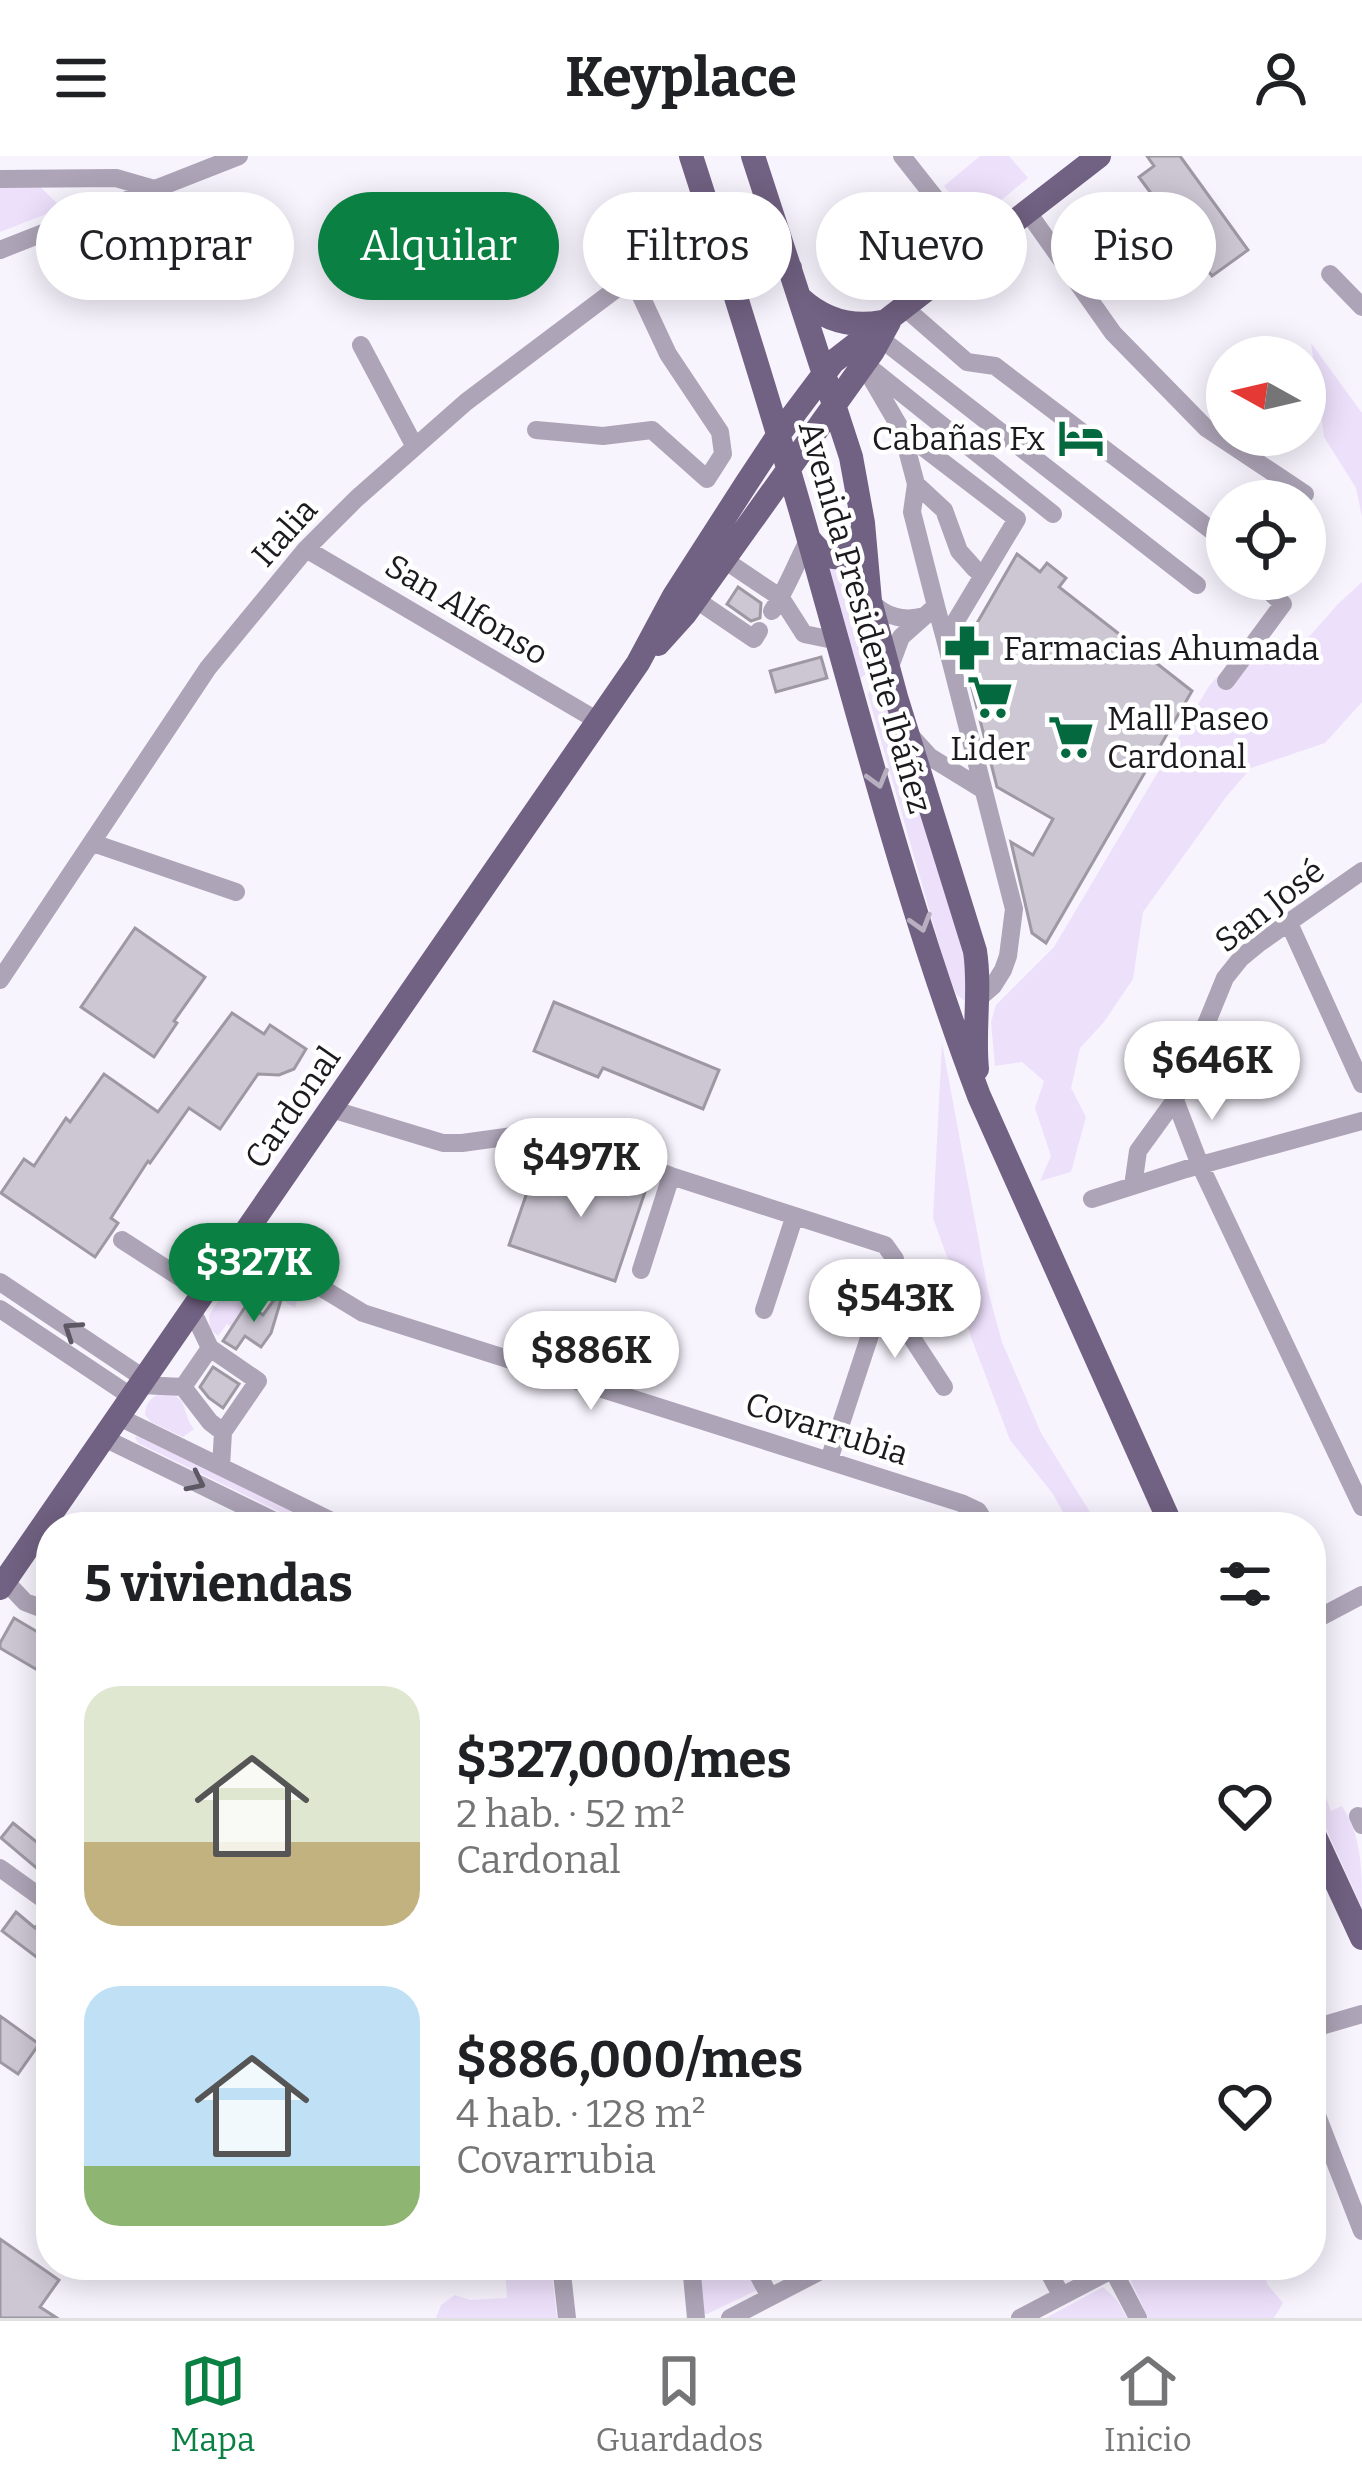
<!DOCTYPE html>
<html lang="es">
<head>
<meta charset="utf-8">
<style>
	:root { --surface:#fff; --page:#f6f6f6; --text:#202124; --muted:#757577; --line:#e0e0e0; --accent:#0b8043 }
	body { margin:0; font-family:Bitter,serif; background:var(--page); color:var(--text); height:100vh; display:flex; flex-direction:column; font-size:45px; white-space:nowrap }
	* { box-sizing:border-box; margin:0 }
	p { font-size:39px; color:var(--muted) }
	.icon { flex:none; width:66px; height:66px; fill:none; stroke:currentColor; stroke-width:2; stroke-linecap:round; stroke-linejoin:round }
	.map { position:relative; flex:1; overflow:hidden }
	.side { position:absolute; left:36px; top:1356px; width:1290px; height:768px; display:flex; flex-direction:column; background:var(--surface); border-radius:48px; box-shadow:0 6px 30px #0003 }
	.side>* { flex:none }
	.hud { position:absolute; left:36px; top:36px; width:1290px; height:108px; display:flex; gap:24px }
	.needle { width:78px; rotate:278deg }
	.tools { position:absolute; left:1206px; top:180px; display:grid; gap:24px }
	.tools a { display:grid; place-items:center; width:120px; height:120px; border-radius:50%; background:var(--surface); box-shadow:0 6px 30px #0003; font-size:60px }
	.price { position:absolute; translate:-50% -102px; padding:0 27px; border-radius:42px; background:#fff; color:#222; font-size:39px; line-height:78px; filter:drop-shadow(0 3px 6px #0008) }
	.price::after { content:''; position:absolute; left:50%; top:72px; width:36px; height:27px; margin-left:-18px; background:inherit; clip-path:polygon(0 0,100% 0,50% 100%) }
	.price.selected { background:var(--accent); color:#fff }
	ul { padding:0; list-style:none }
	li { display:flex; align-items:center; gap:36px; height:300px; padding:0 48px }
	li span { display:grid; place-items:center; flex:none; width:336px; height:240px; border-radius:36px; color:#555 }
	li>.icon { margin-inline-start:auto }
	span .icon { width:144px; height:144px; fill:#fffc; stroke-width:1 }
	li b { font-size:51px }
	h2 { display:flex; justify-content:space-between; align-items:center; height:144px; padding:0 48px; font-size:51px }
	.tag { padding:0 42px; border-radius:54px; background:var(--surface); box-shadow:0 6px 30px #0003; font-size:42px; line-height:108px }
	.tag.selected { background:var(--accent); color:#fff }
	header { display:flex; justify-content:space-between; align-items:center; height:156px; padding:0 48px; background:var(--surface); font-size:54px; font-weight:700 }
	.tab-bar { display:flex; justify-content:space-around; align-items:center; height:168px; border-top:3px solid var(--line); background:var(--surface); font-size:33px; color:var(--muted) }
	.tab-bar a { display:grid; justify-items:center; gap:6px }
	.tab-bar .selected { color:var(--accent) }
	.map>svg:first-child { display:block }
	.green { fill:#ede0fb }
	.building { fill:#ccc7d3; stroke:#9d98a2; stroke-width:3 }
	.lines { fill:none; stroke-linecap:round; stroke-linejoin:round }
	.minor { stroke:#ada4b7; stroke-width:18 }
	.major { stroke:#716182; stroke-width:24 }
	.oneway { stroke:#b8b0c0 }
	.oneway2 { stroke:#5d5863 }
	.labels { text-anchor:middle; stroke-width:9; stroke-linejoin:round; paint-order:stroke }
	.poi-label { font-size:33px; fill:#1c1a1e; stroke:#fff; text-anchor:start }
	.street-label { font-size:33px; fill:#1c1a1e; stroke:#fff }
</style>
</head>
<body>
<header><svg class="icon" aria-label="menu" viewBox="0 0 24 24"><path d="M4 6h16M4 12h16M4 18h16"/></svg>Keyplace<svg class="icon" aria-label="person" viewBox="0 0 24 24"><circle cx="12" cy="8" r="4"/><path d="M4 21q1-7 8-7t8 7"/></svg></header>
<div class="map">
<svg width="1362" height="2162" viewBox="0 0 1362 2162">
	<rect width="100%" height="100%" fill="#f8f4fe"/>
	<path class="green" d="M980 0H1009L1028 22 974 67 944 30Z
		M33 24 62 52 0 76V25Z
		M1311 187 1362 257V361L1356 332 1324 281Z
		M858 403 881 514H871L858 524 824 411Z
		M1362 426V546L1325 587 1251 612 1226 641 1143 756 1133 823 1104 866 1080 892 1071 932 1086 961 1071 1016 1040 1025 1051 1000 1035 952 1044 925 1022 906 995 910 991 866 996 849 1054 791 1209 530 1233 504 1265 499 1307 483 1339 447Z
		M879 529 883 532 966 805 968 840 965 845 957 839 949 823 868 539 871 531Z
		M942 887 988 1135 1002 1186 1041 1277 1096 1366 1102 1371H1071L1053 1338 1010 1284 971 1181 954 1120 933 1062Z
		M251 1104 300 1133 295 1152 259 1129 231 1171 227 1168 218 1180 210 1173 209 1159 243 1108Z
		M161 1237C191 1239 180 1256 194 1273L183 1281 151 1266 145 1259C145 1248 151 1241 161 1237Z
		M137 1280 303 1360V1362L299 1365 138 1287 135 1282Z
		M1311 1601 1331 1655 1342 1650C1362 1680 1362 1715 1362 1752L1311 1639Z
		M505 2109H551L557 2162H436L441 2149 455 2139 470 2144 507 2142Z
		M695 2109H746L757 2134 707 2158 703 2157Z
		M1139 2109H1264L1267 2128 1283 2147 1274 2162H1148L1128 2118Z
		M1103 2131 1117 2144 1127 2162H1046Z"/>
	<path class="building" d="M1147 0H1180L1248 94 1212 120 1139 21 1154 10Z
		M1017 398 1040 416 1047 407 1066 422 1059 431 1192 535 1046 787 1032 777 1011 686 1033 699 1053 663 997 631 962 493Z
		M738 431 761 447 760 462 751 465 727 448Z
		M821 501 827 522 776 536 770 515Z
		M135 772 205 821 174 865 177 867 154 901 81 851Z
		M554 846 719 914 703 953 603 912 598 921 534 895Z
		M232 857 264 878 270 869 306 893 294 913 279 919 258 918 220 973 189 952 150 1007 148 1005 111 1062 118 1067 95 1101 1 1037 24 1003 34 1010 66 962 70 966 104 918 158 956Z
		M593 1009 648 1027 615 1125 509 1089 534 1016 584 1033Z
		M282 1133 284 1134 271 1177 261 1191 245 1180 236 1193 223 1185 247 1148 263 1159Z
		M213 1211 239 1228 223 1252 209 1242 200 1231Z
		M14 1462 51 1484V1522L0 1492V1487Z
		M13 1667 39 1688 51 1673V1702L40 1715 1 1682Z
		M16 1756 35 1772 42 1763 51 1770V1787L39 1803 2 1775Z
		M0 1860 39 1888 18 1918 0 1906Z
		M0 2083 59 2124 40 2151 57 2162H0Z"/>
	<g class="lines">
		<path class="minor" d="M902 0 977 95
			M0 23 116 22 154 33
			M1027 55 1113 177 1206 272 1305 338
			M0 94 239 0
			M1330 118 1362 151
			M905 152 967 206 995 210 1219 380 1227 390
			M880 182 1197 429
			M361 189 415 291
			M863 208 902 275 916 328 912 356 936 450 901 481 889 513
			M869 211 1053 358
			M536 274 603 280 652 274 707 323 723 298 720 276 668 198 632 121
			M902 275 1017 363 945 483 936 450
			M916 328 944 354 959 395 975 413
			M306 393 598 565
			M723 403 781 442 804 478 838 485
			M695 443 754 483 759 475
			M870 445C886 461 903 466 925 460
			M772 455C787 433 796 407 809 383
			M945 483 1014 753 1008 800 1003 814 993 830 978 843
			M1226 525 1283 448 1256 423
			M910 579 930 601 982 633
			M93 687 236 736
			M1288 765 1362 928
			M0 824 208 512 306 393 356 343 466 246 632 121 700 73 711 62
			M1175 944 1200 1009 1362 1351
			M331 953 443 987H462L528 978 560 979 671 1020 885 1089 895 1103 829 1304
			M1133 1030 1138 995 1175 944 1225 822 1241 802 1258 788 1362 715
			M1092 1043 1186 1013 1362 965
			M241 1083 363 1157 961 1347 978 1355 988 1371
			M122 1084 204 1137
			M641 1114 671 1020
			M0 1126 145 1223
			M883 1145 893 1153 944 1231
			M0 1153 132 1241
			M192 1154 210 1192 258 1225 223 1276 221 1311
			M764 1154 794 1062
			M141 1229 183 1231 210 1266 223 1276
			M183 1231 210 1192
			M119 1261 344 1371
			M104 1282 287 1371
			M5 1425 25 1446 51 1456
			M1311 1466 1362 1439
			M1358 1660 1362 1669
			M0 1712 50 1748
			M1311 1873 1362 1858
			M1311 1944 1362 2075
			M561 2109 567 2162
			M691 2109 696 2162
			M753 2109 770 2141
			M1045 2109 1061 2139
			M1113 2114 1138 2162
			M730 2162 832 2109
			M1020 2162 1121 2109"/>
		<path class="major" d="M691 0C733 130 774 260 811 391 863 575 911 761 979 940L1172 1371
			M753 0 851 301 863 367 870 445 896 541 975 795C981 834 973 873 977 913
			M732 128 739 108 752 96 773 97 790 112
			M800 142C824 164 851 172 882 166
			M809 383C829 410 853 407 862 374
			M658 488 685 458 873 195 889 166
			M0 1432 638 507 674 440 746 328 779 278 833 206 1099 0
			M1311 1672 1362 1782"/>
	</g>
	<defs><path id="oneway-chevron" d="M-2-3.5L2.5 0L-2 3.5" fill="none" stroke-width="1.6" stroke-linecap="round" stroke-linejoin="round" transform="scale(3)"/></defs>
	<g class="oneway">
		<use href="#oneway-chevron" transform="translate(878 623) rotate(74)"/>
		<use href="#oneway-chevron" transform="translate(921 767) rotate(73)"/>
	</g>
	<g class="oneway2">
		<use href="#oneway-chevron" transform="translate(72 1174) rotate(-146)"/>
		<use href="#oneway-chevron" transform="translate(196 1326) rotate(26)"/>
	</g>
	<defs>
		<g id="hotel-bare" transform="scale(3.6)"><path d="M-6-4.5h1.5V1H6V5H4.5V3h-9V5H-6ZM-4 0a1.8 1.8 0 1 1 3.6 0ZM.5 0V-2.5h3Q6-2.5 6 0Z" fill="#04693e" stroke="#fff" stroke-width="2.5" paint-order="stroke"/></g>
		<g id="pharmacy-bare" transform="scale(3.6)"><path d="M-2-6h4v4h4v4h-4v4h-4v-4h-4v-4h4Z" fill="#04693e" stroke="#fff" stroke-width="2.5" paint-order="stroke"/></g>
		<g id="supermarket-bare" transform="scale(3.6)"><path d="M-6-5.5h2.5l.6 2H6L4.5 2H-2.5L-4.4-4H-6ZM-1.5 3.2a1.3 1.3 0 1 0 .1 0ZM3 3.2a1.3 1.3 0 1 0 .1 0Z" fill="#04693e" stroke="#fff" stroke-width="2.5" paint-order="stroke"/></g>
	</defs>
	<g fill-rule="evenodd">
		<use href="#hotel-bare" x="1081" y="282"/>
		<use href="#pharmacy-bare" x="967" y="492"/>
		<use href="#supermarket-bare" x="990" y="541"/>
		<use href="#supermarket-bare" x="1071" y="581"/>
	</g>
	<g class="labels">
		<g class="poi-label">
			<text x="1045" y="294" text-anchor="end">Cabañas Fx</text>
			<text x="1003" y="504">Farmacias Ahumada</text>
			<text x="1107" y="574">Mall Paseo<tspan x="1107" dy="38">Cardonal</tspan></text>
			<text x="990" y="604" text-anchor="middle">Lider</text>
		</g>
		<g class="street-label">
			<text transform="translate(284 376) rotate(-48)" y="12">Italia</text>
			<text transform="translate(467 453) rotate(31)" y="12">San Alfonso</text>
			<text transform="translate(866 461) rotate(74)" y="12">Avenida Presidente Ibáñez</text>
			<text transform="translate(1269 749) rotate(-38)" y="12">San José</text>
			<text transform="translate(292 951) rotate(-55)" y="12">Cardonal</text>
			<text transform="translate(827 1272) rotate(18)" y="12">Covarrubia</text>
		</g>
	</g>
</svg>
<div class="tools">
<a><svg class="needle" viewBox="-14 -14 28 28"><path d="M0-13l5 13h-10z" fill="#e53935"/><path d="M0 13l5-13h-10z" fill="#757577"/></svg></a>
<a><svg class="icon" aria-label="locate" viewBox="0 0 24 24"><circle cx="12" cy="12" r="6"/><path d="M12 2v4M12 18v4M2 12h4M18 12h4"/></svg></a>
</div>
<b class="price" style="left:1212px;top:967px">$646K</b>
<b class="price" style="left:581px;top:1064px">$497K</b>
<b class="price selected" style="left:254px;top:1169px">$327K</b>
<b class="price" style="left:895px;top:1205px">$543K</b>
<b class="price" style="left:591px;top:1257px">$886K</b>
<div class="hud">
<a class="tag">Comprar</a>
<a class="tag selected">Alquilar</a>
<a class="tag">Filtros</a>
<a class="tag">Nuevo</a>
<a class="tag">Piso</a>
</div>
<section class="side">
<h2>5 viviendas<svg class="icon" aria-label="filters" viewBox="0 0 24 24"><path d="M4 7h16M4 17h16"/><circle cx="9" cy="7" r="2"/><circle cx="15" cy="17" r="2"/></svg></h2>
<ul>
<li><span style="background:linear-gradient(#dfe7d0 65%,#c2b280 0)"><svg class="icon" aria-label="home" viewBox="0 0 24 24"><path d="M3 11l9-7 9 7M6 9v11h12V9"/></svg></span><div><b>$327,000/mes</b><p>2 hab. · 52 m²</p><p>Cardonal</p></div><svg class="icon" aria-label="heart" viewBox="0 0 24 24"><path d="M12 20l-8-8c-3-5 5-10 8-4 3-6 11-1 8 4z"/></svg></li>
<li><span style="background:linear-gradient(#bfe0f5 75%,#8fb573 0)"><svg class="icon" aria-label="home" viewBox="0 0 24 24"><path d="M3 11l9-7 9 7M6 9v11h12V9"/></svg></span><div><b>$886,000/mes</b><p>4 hab. · 128 m²</p><p>Covarrubia</p></div><svg class="icon" aria-label="heart" viewBox="0 0 24 24"><path d="M12 20l-8-8c-3-5 5-10 8-4 3-6 11-1 8 4z"/></svg></li>
</ul>
</section>
</div>
<nav class="tab-bar">
<a class="selected"><svg class="icon" aria-label="map" viewBox="0 0 24 24"><path d="M3 6l6-2 6 2 6-2v14l-6 2-6-2-6 2zM9 4v14M15 6v14"/></svg>Mapa</a>
<a><svg class="icon" aria-label="saved" viewBox="0 0 24 24"><path d="M7 4h10v16l-5-4-5 4z"/></svg>Guardados</a>
<a><svg class="icon" aria-label="home" viewBox="0 0 24 24"><path d="M3 11l9-7 9 7M6 9v11h12V9"/></svg>Inicio</a>
</nav>
</body>
</html>
